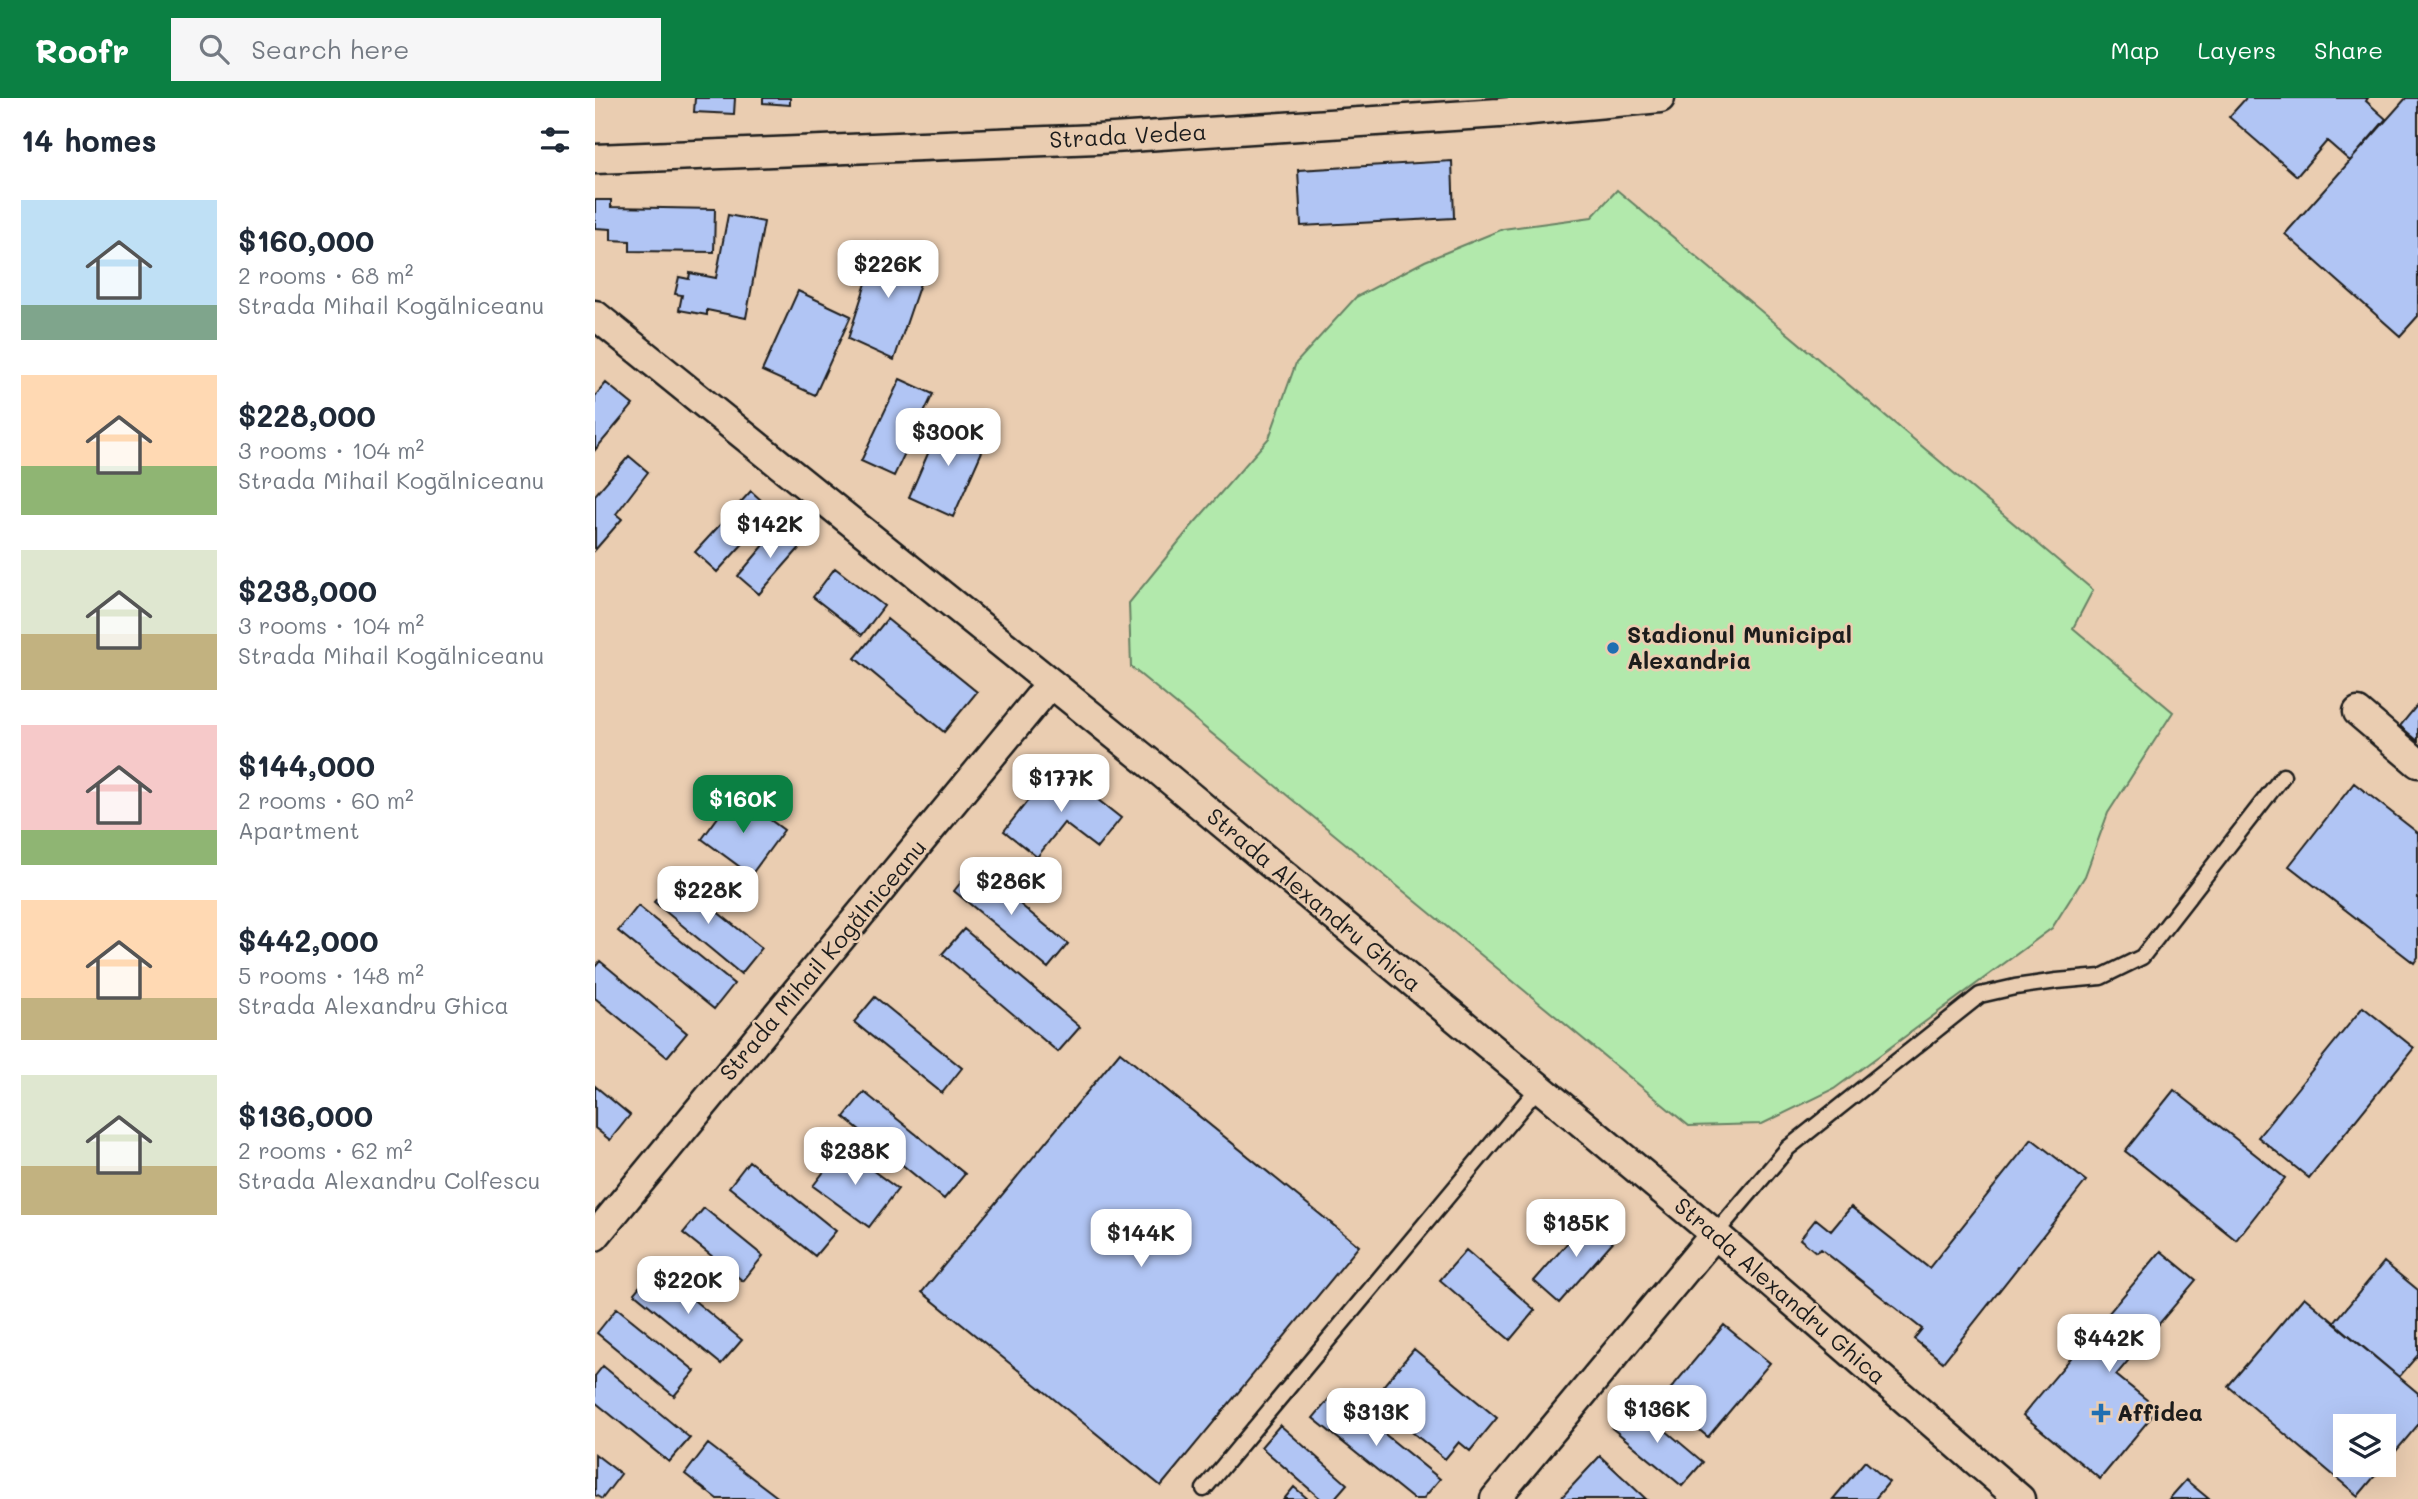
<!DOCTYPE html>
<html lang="en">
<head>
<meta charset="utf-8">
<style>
	:root { --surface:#fff; --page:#f6f6f7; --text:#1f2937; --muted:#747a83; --accent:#0b8043 }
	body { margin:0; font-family:Mali,sans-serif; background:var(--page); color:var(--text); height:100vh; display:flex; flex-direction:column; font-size:26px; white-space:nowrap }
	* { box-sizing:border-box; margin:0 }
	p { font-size:23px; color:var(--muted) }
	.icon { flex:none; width:38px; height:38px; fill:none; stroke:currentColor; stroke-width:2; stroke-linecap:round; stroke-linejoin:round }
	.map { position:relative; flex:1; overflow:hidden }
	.side { display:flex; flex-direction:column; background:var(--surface); width:595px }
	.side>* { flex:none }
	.fabs { position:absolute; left:1738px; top:1316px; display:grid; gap:14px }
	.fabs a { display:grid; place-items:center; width:63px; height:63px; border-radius:0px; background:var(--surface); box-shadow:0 7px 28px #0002; font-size:35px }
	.price { position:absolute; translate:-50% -60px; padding:0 16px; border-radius:14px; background:#fff; color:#222; font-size:23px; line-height:46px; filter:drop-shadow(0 2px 4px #0008) }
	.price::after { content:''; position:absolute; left:50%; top:42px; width:21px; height:16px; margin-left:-10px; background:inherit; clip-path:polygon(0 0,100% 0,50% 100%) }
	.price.current { background:var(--accent); color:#fff }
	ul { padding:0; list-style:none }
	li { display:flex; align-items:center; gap:21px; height:175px; padding:0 21px }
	li span { display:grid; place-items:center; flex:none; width:196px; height:140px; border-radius:0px; color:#555 }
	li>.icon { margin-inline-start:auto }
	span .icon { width:84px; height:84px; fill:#fffc; stroke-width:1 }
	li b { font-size:30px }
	h2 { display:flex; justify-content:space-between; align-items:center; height:84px; padding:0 21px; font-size:30px }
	header { display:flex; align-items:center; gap:42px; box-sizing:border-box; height:98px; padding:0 35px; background:var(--accent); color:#fff }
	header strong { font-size:33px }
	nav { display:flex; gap:38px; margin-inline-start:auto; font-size:24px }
	.search { width:490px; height:63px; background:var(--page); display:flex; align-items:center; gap:18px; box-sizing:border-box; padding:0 24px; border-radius:0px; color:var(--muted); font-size:26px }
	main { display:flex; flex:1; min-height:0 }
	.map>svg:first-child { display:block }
	.green { fill:#b2e9ac; stroke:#678264; stroke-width:2 }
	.building { fill:#b1c5f4; stroke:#1c1c1c; stroke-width:2; fill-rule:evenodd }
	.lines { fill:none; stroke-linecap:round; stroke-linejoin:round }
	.lane-casing { stroke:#1c1c1c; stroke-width:19 }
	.street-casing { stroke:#1c1c1c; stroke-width:33 }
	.lane { stroke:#eacdb1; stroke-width:14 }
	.street { stroke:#eacdb1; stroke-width:28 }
	.poi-dot { fill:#1f6fb2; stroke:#eacdb1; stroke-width:2.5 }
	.labels { text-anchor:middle; stroke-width:5; stroke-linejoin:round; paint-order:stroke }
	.street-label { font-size:23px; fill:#1c1c1c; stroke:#eacdb1 }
	.poi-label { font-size:23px; font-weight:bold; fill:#1c1c1c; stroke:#eacdb1; text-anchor:start }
</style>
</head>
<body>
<header>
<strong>Roofr</strong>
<div class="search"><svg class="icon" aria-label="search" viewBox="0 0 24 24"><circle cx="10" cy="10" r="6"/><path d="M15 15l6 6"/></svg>Search here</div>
<nav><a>Map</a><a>Layers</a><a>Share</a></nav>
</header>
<main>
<section class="side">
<h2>14 homes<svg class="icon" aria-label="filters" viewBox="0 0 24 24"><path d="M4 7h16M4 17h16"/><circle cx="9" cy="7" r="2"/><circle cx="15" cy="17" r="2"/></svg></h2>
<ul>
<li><span style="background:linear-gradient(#bfe0f5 75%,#7fa58c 0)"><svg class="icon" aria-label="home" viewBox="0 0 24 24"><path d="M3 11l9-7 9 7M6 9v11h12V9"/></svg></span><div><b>$160,000</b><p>2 rooms · 68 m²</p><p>Strada Mihail Kogălniceanu</p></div></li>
<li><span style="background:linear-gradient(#ffd9b3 65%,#8fb573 0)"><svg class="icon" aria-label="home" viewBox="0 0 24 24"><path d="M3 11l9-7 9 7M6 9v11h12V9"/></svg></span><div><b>$228,000</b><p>3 rooms · 104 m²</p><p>Strada Mihail Kogălniceanu</p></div></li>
<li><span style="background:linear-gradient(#dfe7d0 60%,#c2b280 0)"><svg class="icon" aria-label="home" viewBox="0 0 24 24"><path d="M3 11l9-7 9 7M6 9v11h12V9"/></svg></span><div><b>$238,000</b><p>3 rooms · 104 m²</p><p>Strada Mihail Kogălniceanu</p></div></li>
<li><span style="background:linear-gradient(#f6c9c9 75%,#8fb573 0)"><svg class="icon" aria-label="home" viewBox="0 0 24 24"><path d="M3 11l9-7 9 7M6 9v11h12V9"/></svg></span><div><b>$144,000</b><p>2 rooms · 60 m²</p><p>Apartment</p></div></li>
<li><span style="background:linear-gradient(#ffd9b3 70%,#c2b280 0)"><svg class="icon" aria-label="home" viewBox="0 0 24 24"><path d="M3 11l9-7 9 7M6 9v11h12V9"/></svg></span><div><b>$442,000</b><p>5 rooms · 148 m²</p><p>Strada Alexandru Ghica</p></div></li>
<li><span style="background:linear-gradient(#dfe7d0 65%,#c2b280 0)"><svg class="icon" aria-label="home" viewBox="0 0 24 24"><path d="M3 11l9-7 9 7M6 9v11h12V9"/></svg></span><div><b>$136,000</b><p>2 rooms · 62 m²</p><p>Strada Alexandru Colfescu</p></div></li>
</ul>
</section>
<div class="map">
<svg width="1823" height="1401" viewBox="0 0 1823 1401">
	<rect width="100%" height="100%" fill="#eacdb1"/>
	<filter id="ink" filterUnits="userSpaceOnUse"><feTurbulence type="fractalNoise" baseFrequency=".0143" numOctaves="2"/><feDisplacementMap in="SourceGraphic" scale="14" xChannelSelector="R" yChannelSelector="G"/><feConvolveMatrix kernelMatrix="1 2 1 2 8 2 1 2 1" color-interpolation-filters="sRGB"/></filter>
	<g filter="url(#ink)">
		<path class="green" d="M1022 92 1498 492 1478 530 1578 614 1513 715 1490 778 1457 830 1239 991 1167 1026 1094 1028 536 569 534 505 595 430 674 340 701 265 761 199 830 163 908 131 997 119Z"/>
		<path class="building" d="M100 0H140L139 16 99 14Z
			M168 0H195V7L168 5Z
			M1651 0H1773L1771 3 1791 21 1755 63 1732 43 1702 78 1634 19Z
			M1811 0H1823V218L1805 238 1690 136Z
			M857 63 859 120 706 128 703 72Z
			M0 102H16V109L120 111 119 154 35 153V143L16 142V131L0 130Z
			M133 117 169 124 151 220 112 212V217L84 212 87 197 80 196 84 179 94 181 95 175 121 180Z
			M284 145 333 162 299 262 253 241Z
			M203 193 256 218 220 297 167 273Z
			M305 281 338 296 299 378 266 363Z
			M11 285 38 307 0 352V298Z
			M348 321 393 340 358 419 314 399Z
			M34 358 53 374 21 416 27 421 0 452V397Z
			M156 393 178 413 122 474 100 454Z
			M186 427 208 446 164 496 143 478Z
			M240 470 289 508 267 537 218 499Z
			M292 521 382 594 349 634 260 560Z
			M1823 606V643L1805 628Z
			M460 668 526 720 502 750 469 725 442 759 409 733Z
			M1759 685 1823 735V859L1819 865 1694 768Z
			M140 696 189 732 156 777 107 741Z
			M379 768 473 846 453 870 359 793Z
			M80 780 167 850 146 876 59 804Z
			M43 808 139 886 119 911 23 833Z
			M369 831 485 929 463 954 347 856Z
			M5 863 92 935 72 959 0 900V869Z
			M280 899 367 970 347 995 259 924Z
			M1768 909 1819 950 1714 1080 1663 1039Z
			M525 954 764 1148 566 1388 327 1194Z
			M0 988 35 1017 15 1042 0 1030Z
			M1579 992 1690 1080 1641 1142 1530 1053Z
			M269 994 370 1076 349 1101 249 1019Z
			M1437 1041 1491 1083 1348 1264 1319 1241 1327 1231 1226 1151 1221 1154 1205 1141 1221 1121 1236 1133 1256 1109 1334 1170Z
			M247 1050 303 1091 274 1129 218 1088Z
			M154 1063 241 1133 220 1158 134 1089Z
			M109 1110 168 1158 148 1183 88 1135Z
			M997 1117 1022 1139 964 1205 939 1183Z
			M871 1152 940 1212 915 1242 845 1182Z
			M1566 1153 1601 1182 1521 1277 1563 1311 1505 1381 1428 1317Z
			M1789 1164 1823 1192V1257L1804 1279 1739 1225Z
			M60 1170 147 1242 126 1266 39 1195Z
			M1709 1199 1823 1295V1327L1763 1398 1633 1288ZM1750 1328H1788V1367H1750Z
			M22 1210 100 1273 79 1298 2 1235Z
			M1129 1227 1175 1265 1113 1339 1067 1301Z
			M819 1251 902 1320 875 1353 864 1344 850 1361 817 1334 828 1320 788 1288Z
			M8 1268 95 1340 74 1364 0 1304V1278Z
			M739 1295 845 1381 828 1401H818L718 1320Z
			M1038 1305 1108 1364 1087 1388 1017 1330Z
			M685 1327 752 1386 739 1401H726L666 1349Z
			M113 1346 185 1401H122L90 1376Z
			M0 1356 26 1376 7 1401 0 1397Z
			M1005 1358 1051 1401H965Z
			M1270 1363 1294 1384 1280 1401H1238Z
			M1591 1382 1614 1401H1574Z
			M699 1389 713 1401H689Z"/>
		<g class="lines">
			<g class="lane-casing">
				<path id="lane" d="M1120 1136 1193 1050 1385 897 1420 889 1462 883 1506 879 1547 859 1688 678
					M609 1391 944 989"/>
			</g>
			<g class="street-casing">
				<path id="street" d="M0 61 503 41 904 15 1065 0
					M0 217 561 670 1120 1136 1425 1401
					M1763 614 1823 665
					M0 1138 456 585
					M900 1401 1120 1136"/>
			</g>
			<use href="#lane" class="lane"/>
			<use href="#street" class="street"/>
		</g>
	</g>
	<g class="poi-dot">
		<circle cx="1018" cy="550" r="7"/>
		<path d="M1502.5 1304.5h7v7h7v7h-7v7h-7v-7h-7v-7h7z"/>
	</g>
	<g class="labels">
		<g class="street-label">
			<text transform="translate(533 38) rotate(-3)" y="8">Strada Vedea</text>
			<text transform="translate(719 802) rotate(40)" y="8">Strada Alexandru Ghica</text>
			<text transform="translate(228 862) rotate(-50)" y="8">Strada Mihail Kogălniceanu</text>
			<text transform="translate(1185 1193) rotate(41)" y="8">Strada Alexandru Ghica</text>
		</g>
		<g class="poi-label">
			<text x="1032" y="545">Stadionul Municipal<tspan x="1032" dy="26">Alexandria</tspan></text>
			<text x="1522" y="1323">Affidea</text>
		</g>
	</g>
</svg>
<div class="fabs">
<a><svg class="icon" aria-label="layers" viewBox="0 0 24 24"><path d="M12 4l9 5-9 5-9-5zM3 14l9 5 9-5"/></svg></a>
</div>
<b class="price" style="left:293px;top:202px">$226K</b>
<b class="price" style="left:353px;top:370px">$300K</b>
<b class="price" style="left:175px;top:462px">$142K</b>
<b class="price" style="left:466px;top:716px">$177K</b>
<b class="price current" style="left:148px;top:737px">$160K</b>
<b class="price" style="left:416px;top:819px">$286K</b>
<b class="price" style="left:113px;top:828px">$228K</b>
<b class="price" style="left:260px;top:1089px">$238K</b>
<b class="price" style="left:981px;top:1161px">$185K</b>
<b class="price" style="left:546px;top:1171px">$144K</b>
<b class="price" style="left:93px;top:1218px">$220K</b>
<b class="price" style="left:1514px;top:1276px">$442K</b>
<b class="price" style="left:1062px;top:1347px">$136K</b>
<b class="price" style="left:781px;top:1350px">$313K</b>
</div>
</main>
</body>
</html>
